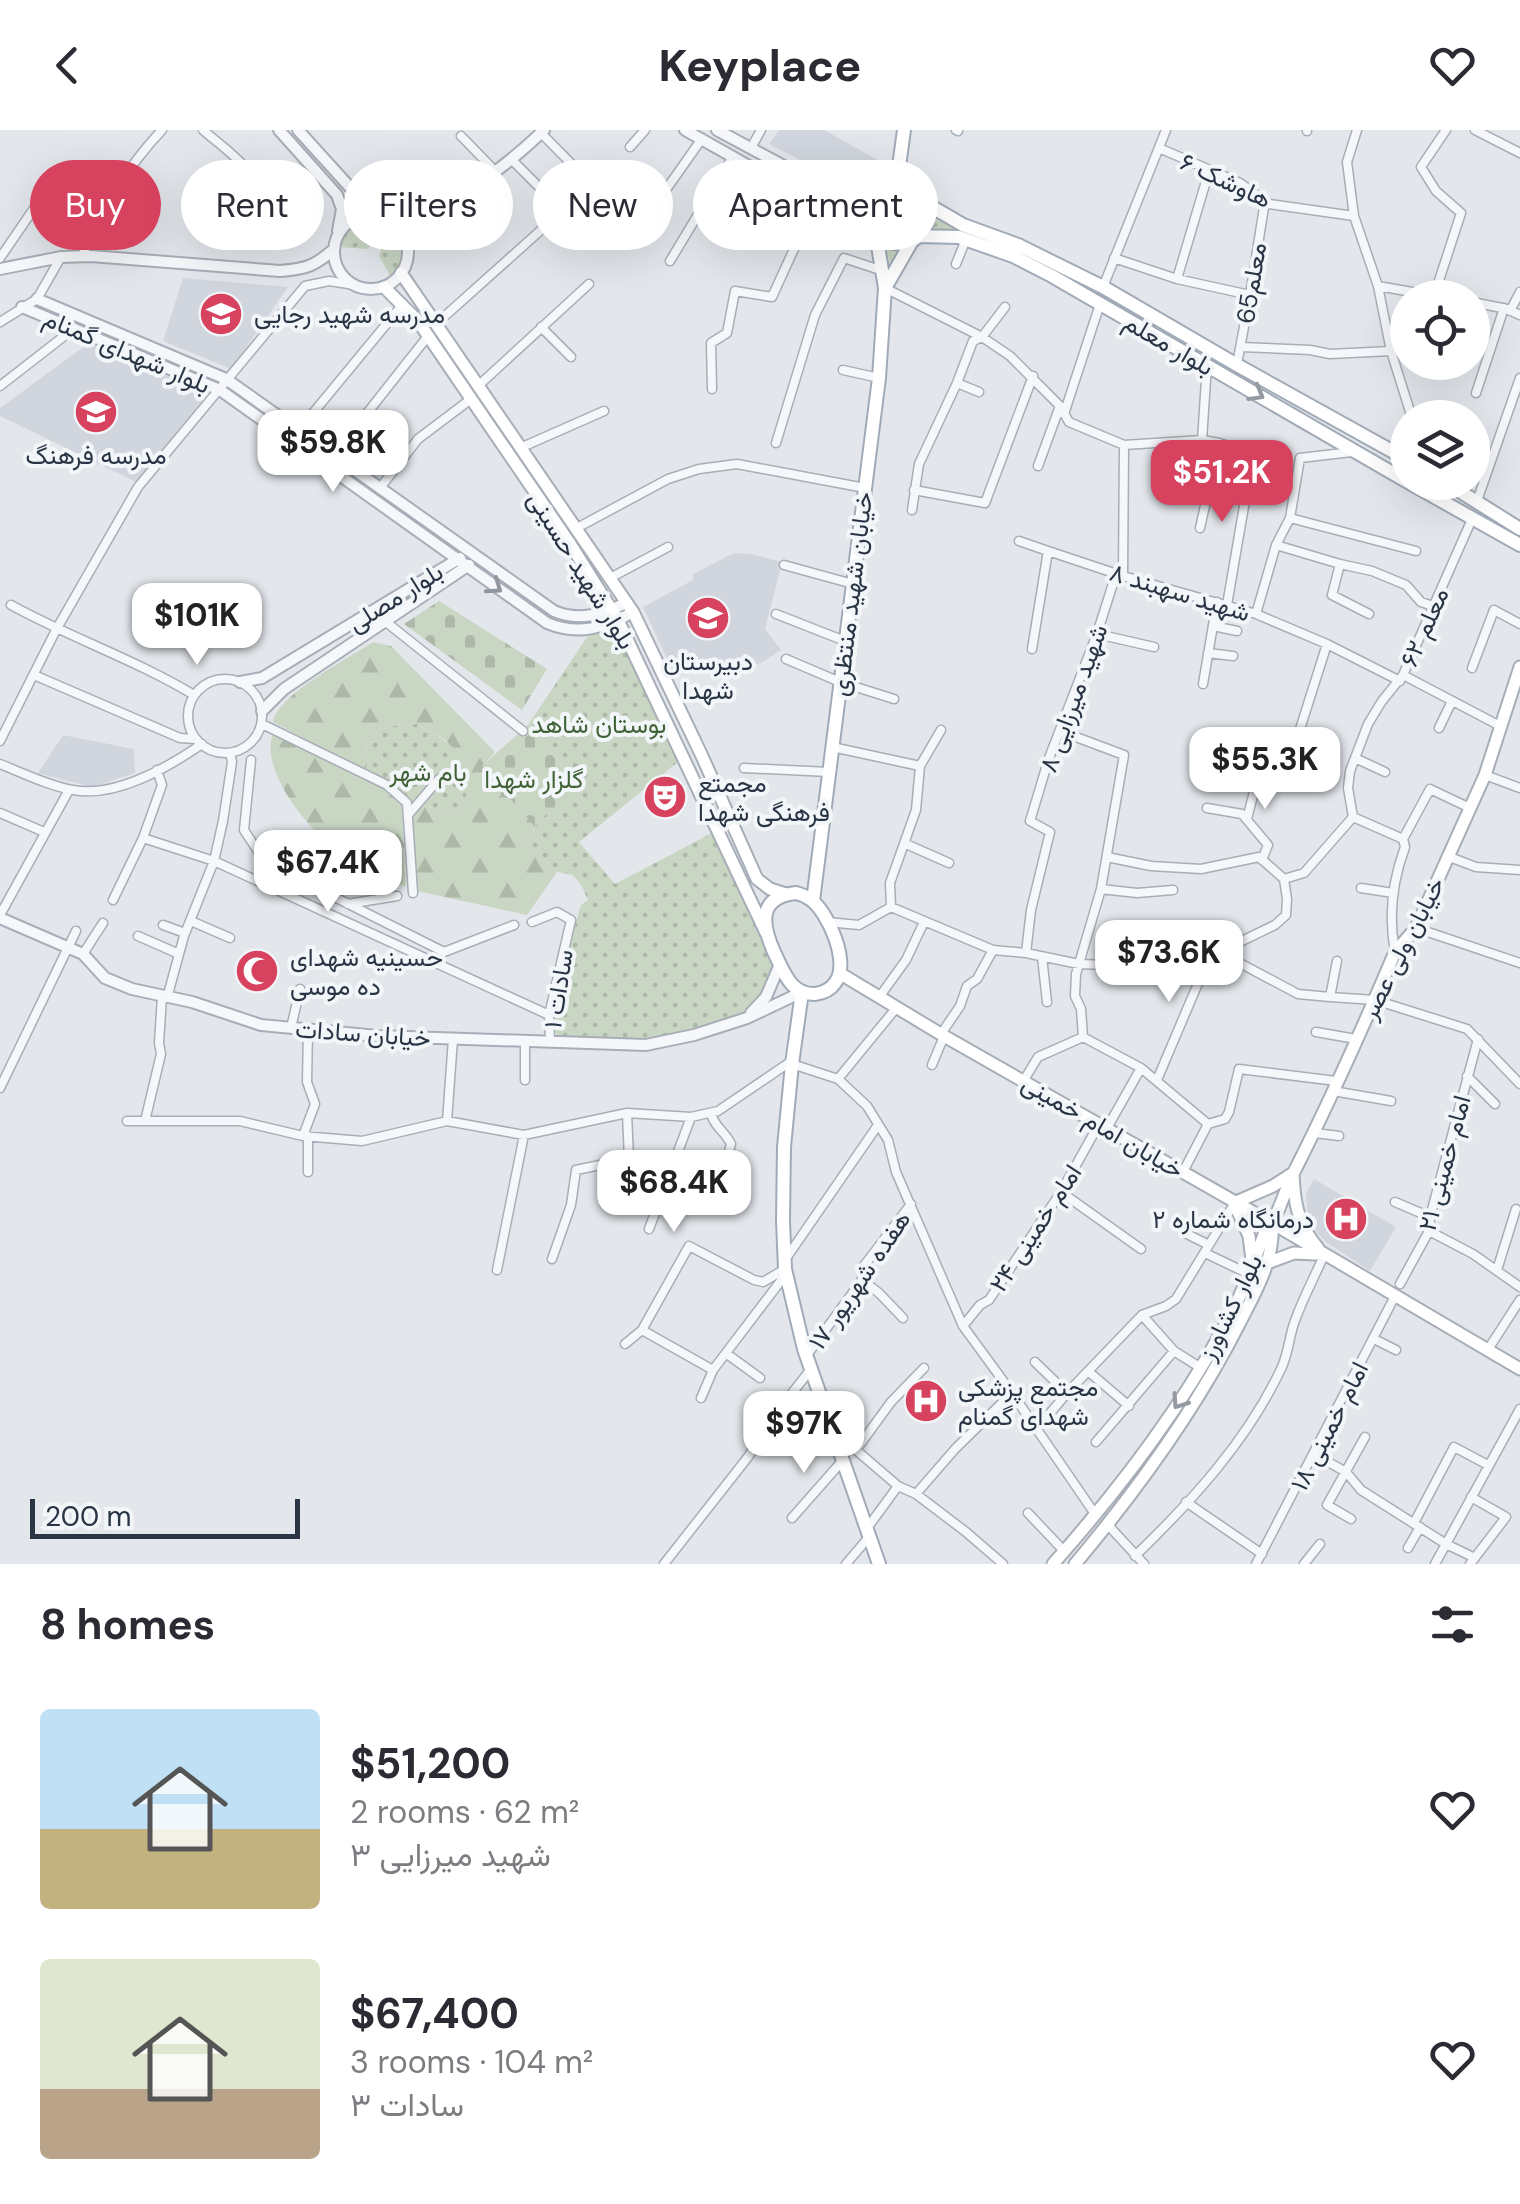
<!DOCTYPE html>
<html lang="en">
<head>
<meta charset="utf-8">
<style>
	:root { --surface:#fff; --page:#f2f2f3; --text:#2b2b33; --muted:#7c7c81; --accent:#d7425f }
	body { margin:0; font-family:"DM Sans",Vazirmatn,sans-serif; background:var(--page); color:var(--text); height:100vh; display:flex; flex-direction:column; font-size:38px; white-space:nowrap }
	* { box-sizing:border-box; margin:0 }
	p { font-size:32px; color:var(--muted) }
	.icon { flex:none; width:55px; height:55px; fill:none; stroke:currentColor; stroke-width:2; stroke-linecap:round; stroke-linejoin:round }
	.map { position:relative; height:1434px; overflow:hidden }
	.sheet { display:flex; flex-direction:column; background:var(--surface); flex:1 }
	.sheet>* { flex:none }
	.hud { position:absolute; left:30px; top:30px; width:1000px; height:90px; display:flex; gap:20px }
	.controls { position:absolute; left:1390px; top:150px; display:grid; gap:20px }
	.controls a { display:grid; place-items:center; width:100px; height:100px; border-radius:50%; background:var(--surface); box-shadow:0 10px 40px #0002; font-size:50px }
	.scale { position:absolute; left:30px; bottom:25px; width:270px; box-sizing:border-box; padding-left:10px; border:5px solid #293545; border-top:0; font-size:28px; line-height:35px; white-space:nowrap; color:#293545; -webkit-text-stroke:8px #f3f6f9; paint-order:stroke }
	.price { position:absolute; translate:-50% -85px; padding:0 22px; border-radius:20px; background:#fff; color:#222; font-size:32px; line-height:65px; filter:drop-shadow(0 2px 5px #0008) }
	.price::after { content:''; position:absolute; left:50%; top:60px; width:30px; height:22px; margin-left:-15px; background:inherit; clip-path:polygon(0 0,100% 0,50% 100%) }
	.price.selected { background:var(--accent); color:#fff }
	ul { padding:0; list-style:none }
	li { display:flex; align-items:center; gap:30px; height:250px; padding:0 40px }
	li span { display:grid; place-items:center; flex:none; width:280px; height:200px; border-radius:10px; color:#555 }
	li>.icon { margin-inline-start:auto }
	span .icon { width:120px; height:120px; fill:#fffc; stroke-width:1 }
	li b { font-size:42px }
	h2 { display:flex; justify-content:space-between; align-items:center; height:120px; padding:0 40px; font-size:42px }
	.tag { padding:0 35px; border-radius:45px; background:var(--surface); box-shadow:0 10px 40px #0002; font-size:35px; line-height:90px }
	.tag.selected { background:var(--accent); color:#fff }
	header { display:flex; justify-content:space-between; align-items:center; height:130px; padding:0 40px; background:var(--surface); font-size:45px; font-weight:700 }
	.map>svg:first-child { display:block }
	.built { fill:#d1d6de }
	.grass { fill:url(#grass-dots) }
	.forest { fill:url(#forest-firs) }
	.cemetery { fill:url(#cemetery-stones) }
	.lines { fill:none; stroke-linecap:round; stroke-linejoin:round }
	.minor-casing { stroke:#a7aeb7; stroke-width:11 }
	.tertiary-casing { stroke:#a7aeb7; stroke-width:14 }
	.secondary-casing { stroke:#a7aeb7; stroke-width:15 }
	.primary-casing { stroke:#a1abb8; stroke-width:16 }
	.minor { stroke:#f6f7fa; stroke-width:8 }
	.tertiary { stroke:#f6f7fa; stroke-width:10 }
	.secondary { stroke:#fff; stroke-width:11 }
	.primary { stroke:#fff; stroke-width:12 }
	.oneway { stroke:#949aa2 }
	.oneway2 { stroke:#9096a0 }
	.labels { text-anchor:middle; stroke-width:8; stroke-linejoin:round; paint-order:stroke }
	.street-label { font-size:25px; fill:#293545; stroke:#f3f6f9 }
	.poi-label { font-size:25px; fill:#293545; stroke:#f3f6f9; text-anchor:start }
	.park-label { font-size:25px; fill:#406236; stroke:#f3f6f9 }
</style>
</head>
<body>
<header><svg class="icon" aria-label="back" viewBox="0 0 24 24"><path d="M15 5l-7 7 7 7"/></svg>Keyplace<svg class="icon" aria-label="heart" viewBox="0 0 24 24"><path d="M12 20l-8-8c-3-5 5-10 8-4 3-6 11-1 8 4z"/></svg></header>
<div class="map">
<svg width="1520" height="1434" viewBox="0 0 1520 1434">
	<defs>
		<pattern id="grass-dots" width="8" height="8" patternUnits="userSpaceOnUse" patternTransform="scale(2.5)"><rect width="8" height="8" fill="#c9d6c3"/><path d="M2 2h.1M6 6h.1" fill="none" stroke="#adb8a9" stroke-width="1.8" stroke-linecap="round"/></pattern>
		<pattern id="forest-firs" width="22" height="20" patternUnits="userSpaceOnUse" patternTransform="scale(2.5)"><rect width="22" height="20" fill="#c9d6c3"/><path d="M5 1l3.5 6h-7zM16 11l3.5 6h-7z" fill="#adb8a9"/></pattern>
		<pattern id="cemetery-stones" width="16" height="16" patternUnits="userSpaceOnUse" patternTransform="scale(2.5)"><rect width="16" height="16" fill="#c9d6c3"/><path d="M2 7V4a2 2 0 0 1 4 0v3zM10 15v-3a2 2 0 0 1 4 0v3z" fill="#adb8a9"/></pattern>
	</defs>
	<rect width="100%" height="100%" fill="#e3e7ec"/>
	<path class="built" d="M779 0H824L885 34 867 47 848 55 769 14Z
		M183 148 288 157 231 239 163 211Z
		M89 213 208 263 136 352 0 286V278Z
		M734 423 751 424 782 432 765 499 781 520 761 533 675 546 643 477 693 450V444Z
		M63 605 134 619 135 643 92 657 38 643Z
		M1314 1049 1396 1097 1370 1141 1326 1112 1317 1103 1307 1080 1306 1063Z"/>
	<path class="grass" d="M877 70 892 82V86L896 88 900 82 924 74 962 96 959 106 904 115 891 155C890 147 891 138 889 130 884 108 864 92 877 70Z
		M375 85 383 87 377 114H372L368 119 337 117C343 97 354 87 375 85Z
		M396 93C413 112 412 134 393 151L379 126 381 120 378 115Z
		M613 497 679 631 579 712 615 754 712 703 771 831V842L765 863 744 884 689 903 644 911 566 908 556 904 554 886 576 792 581 775 588 770 581 755 573 745 557 742 526 710 541 688 584 661 528 595 587 507Z
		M417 594C432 603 461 618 468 635 473 648 465 670 463 684L422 676 410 686 408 672 365 641 367 632 366 607 387 596Z"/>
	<path class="forest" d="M373 512 391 516 495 622 483 636 535 697 526 710 557 742 527 785 417 761 411 686 422 676 463 684 469 645 467 632 445 610 417 594 387 596 366 607 367 633 365 641 273 592C277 565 349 528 373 512Z
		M273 604 386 659 402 675 406 757C389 750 371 744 356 735 322 716 257 645 273 604Z"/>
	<path class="cemetery" d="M439 471 547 539 522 580 404 494Z
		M528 595 585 662 541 688 535 697 482 636Z"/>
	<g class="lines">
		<g class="minor-casing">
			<path id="minor" d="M203 0C219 14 238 27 250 43 267 65 280 87 299 107L210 105 256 52
				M956 0 958 1
				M1357 0 1347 32 1354 86 1378 156 1391 221 1412 288
				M1475 0 1520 23
				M1307 1V0
				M541 3 609 72
				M461 6 496 42
				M630 17 645 0
				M751 18 761 0
				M1159 18 1240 53 1269 74 1354 86
				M512 30 562 80
				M443 79 473 110
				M639 98 701 10
				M82 126C103 79 126 38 162 0
				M0 128 37 74
				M1114 128 1177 149 1250 165
				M670 131 732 28
				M956 134 966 109
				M1177 149 1209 41
				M1378 156 1446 168
				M1103 157 1166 0
				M885 158 982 207 1010 226 1060 276 1069 292 1124 315 1202 310 1207 235
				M1434 166 1461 83 1436 61 1421 37 1446 0
				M1472 172 1507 179 1520 185
				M1510 181 1520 162
				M0 192 37 169 61 127
				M436 194 541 100
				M541 197 571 227
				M1241 217 1310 220 1330 224 1391 221
				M1237 234 1250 165 1265 71
				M843 240 879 248
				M957 253 979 262
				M0 256 72 200
				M478 256 589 154
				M712 259 711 213 727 203 735 161 772 167 815 73
				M1476 263 1504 178
				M1064 284 1100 174
				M299 300 403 174
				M776 313 815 185 844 128 883 141
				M1219 313 1253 324 1227 475
				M520 318 604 281
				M334 325 428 206
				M1038 336 1060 276
				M380 358 418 309 471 269
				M914 360 985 373 1033 246
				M1477 371 1520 248
				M912 380 919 334 957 253 973 211 982 207 1005 177
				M1290 388 1416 421
				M1200 398 1219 313 1202 310
				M575 399 668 349 699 339 737 334 865 358
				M1019 411 1048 421
				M1276 415 1340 434 1372 441 1406 455 1421 472 1433 476
				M1340 434 1332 465 1369 484
				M784 435 853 454
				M1123 446 1124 315
				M610 448 668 417
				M11 475C71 508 136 530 194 565
				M776 484 845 511
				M1256 484 1276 415 1290 388 1300 328 1352 322
				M386 492 523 601
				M1213 496 1237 501
				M1097 504 1154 517
				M1032 519 1048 421 1123 446 1256 484 1327 514 1400 551
				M1208 523 1233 526
				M786 529 840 552 894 569
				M1472 538 1494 480 1520 494
				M34 545 180 608 196 609
				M1403 545 1502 597
				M188 586a37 37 0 1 1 74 0a37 37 0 1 1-74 0Z
				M1203 554 1217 472
				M262 594 387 655 407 673 413 763
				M1439 598 1452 571
				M1060 601 1124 625 1101 759 1076 844 1075 866 1081 879 1083 907
				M0 611 56 500 138 357 305 156 329 151 355 155
				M832 617 920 636
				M1355 628 1385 642
				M251 630 244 700 265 732 444 822 514 795
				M0 634C23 643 49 656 73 660 116 668 167 638 202 614
				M744 638 829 642
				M1485 645 1520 658
				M1207 678 1242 684 1268 715 1262 730
				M0 683 44 702
				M408 685 439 649
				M1353 687 1403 709
				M1247 689 1257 650 1282 656 1327 514
				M143 708 214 731 549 885
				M906 714 949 733
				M1447 726 1476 737 1520 740
				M1107 727 1151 736 1201 739 1259 727 1284 749
				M1361 758 1393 763
				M1101 759 1137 763 1173 760
				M113 770 143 708 162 655 157 640
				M348 774 397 766
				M891 777 890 753 916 680 920 636 941 600
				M0 785 69 660
				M191 791 230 808
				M532 792 557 782 571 790 549 885 550 912
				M827 792 859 795 891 777 993 820 1026 823 1079 834 1167 837 1199 851
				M163 795 185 803
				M1416 798 1520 833
				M138 806 179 824
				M1219 822 1298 864 1330 867
				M1395 822C1388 785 1392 752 1405 717L1403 709 1430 659 1470 678
				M1026 823 1031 780 1050 702 1030 691 1049 628 1097 504 1116 444
				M83 824 103 793
				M1042 827 1047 872
				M1337 831 1330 867 1375 870 1467 899 1520 954
				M880 866 906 830 924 792
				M167 868 184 806 214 731 223 691 232 632 230 623
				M291 898 300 859
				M1316 902 1356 909
				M941 904 960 876 967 856 977 849 993 820
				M1083 907 1141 938 1208 994 1183 1042
				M792 934 838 949 867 976 888 1010 896 1042 963 1196 1012 1263 1095 1384
				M932 935 944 906
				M1467 946 1495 974
				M838 949 897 877
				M525 950V912
				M1024 950 1038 927 1083 907
				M1157 950 1199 851 1219 822 1275 795 1286 785 1287 769 1284 749 1304 743 1353 687 1348 658 1350 641 1368 594 1382 571 1403 545 1472 389
				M0 958 76 801
				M1333 961 1391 971
				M127 991H240L303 1006 362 1011 447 991 524 1005 627 983 691 987 718 981 793 930
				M145 991 161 924 159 913 162 867
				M447 991 453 909
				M1208 994 1225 989 1229 982 1239 939 1336 951
				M1107 998 1141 938
				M1315 1003 1339 1006
				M303 1006 315 974 307 952 308 899
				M308 1006V1042
				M1061 1062 1141 1119
				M1395 1072 1430 1087
				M708 1076 724 1040 731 1014C725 1001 714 997 711 983
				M649 1099 691 987
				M1429 1101 1473 1124 1520 1157
				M1183 1102 1209 1115
				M1205 1123 1249 1144
				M787 1127 878 995
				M552 1129 571 1075 576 1040 629 1029 627 983
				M497 1140 524 1005
				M1497 1140 1516 1079
				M862 1150 879 1163 903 1188
				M1400 1154 1429 1101 1430 1087 1478 909
				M1142 1185 1174 1221 1201 1238
				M963 1196 980 1175 989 1170 1061 1062 1099 994
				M642 1200 713 1240
				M1374 1209 1396 1220
				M625 1214 642 1200 689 1116 754 1150 763 1152 785 1139
				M1487 1221 1520 1170
				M727 1224 760 1248
				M807 1225 862 1150 863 1137 911 1074
				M1035 1232 1067 1263
				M1089 1242 1129 1276
				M701 1268 713 1240 786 1144
				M1036 1300 1067 1263 1142 1185 1166 1176 1176 1169 1234 1074
				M838 1312 856 1320 898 1356 916 1364 966 1402 1003 1434
				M1096 1312 1174 1221
				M856 1320 891 1272 924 1238
				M1314 1324 1346 1342 1361 1360 1446 1414 1475 1428
				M916 1364 955 1319 1012 1263
				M1471 1367 1506 1387
				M1186 1372 1262 1424
				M1028 1383 1064 1421
				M792 1388 844 1329
				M1351 1389 1327 1375 1365 1307
				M1414 1393 1454 1317 1488 1335
				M1108 1395 1144 1434
				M868 1397 898 1356
				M1408 1418 1420 1397
				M1135 1426C1192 1371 1247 1311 1281 1239 1289 1223 1289 1204 1296 1188 1304 1166 1315 1146 1324 1125
				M664 1434 748 1327 782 1276 811 1239
				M846 1434 869 1407
				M1256 1434 1395 1166
				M1304 1434 1320 1414
				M1435 1434 1520 1279
				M1470 1434 1506 1387"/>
		</g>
		<g class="tertiary-casing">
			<path id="tertiary" d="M279 0 337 65 342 79 338 101
				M298 0 375 85
				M685 0 825 79 867 97
				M717 0 830 61 853 68 868 64
				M334 122a37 37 0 1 1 74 0a37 37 0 1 1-74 0Z
				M402 102C454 73 502 41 544 0
				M0 139 61 127 91 126 280 141C306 139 315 136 334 119
				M37 169 226 249 554 481C579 492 603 484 626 473
				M22 177 220 260 547 493C578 506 605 498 633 482
				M240 552 262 548 460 428
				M262 581 284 559 469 435
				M0 788 83 824 105 848 132 859 192 872 261 895 378 906 646 915 694 905 747 888 802 862
				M751 883 766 867 780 834"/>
		</g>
		<g class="secondary-casing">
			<path id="secondary" d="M401 143 633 482 701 624 757 749 770 759 786 764
				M384 157 418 191 569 412 618 490 766 803
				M841 844 944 906 1272 1093 1520 1239
				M1252 1130 1249 1106 1234 1073 1273 1056 1293 1043C1294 1073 1298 1095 1318 1118
				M1267 1133 1294 1123 1316 1124
				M1053 1434C1123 1355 1189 1269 1236 1174 1247 1151 1256 1126 1265 1102 1280 1085 1284 1060 1295 1040 1331 969 1364 895 1395 822L1416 798 1485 645 1520 537
				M1075 1434C1138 1359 1195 1281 1239 1194 1255 1163 1275 1129 1272 1093"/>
		</g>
		<g class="primary-casing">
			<path id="primary" d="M898 44C901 45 911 50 913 52 931 67 935 103 909 112 898 116 888 111 877 110 855 80 863 55 898 44Z
				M898 44 904 0
				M927 74 963 95 1018 115 1103 157 1237 235 1408 330
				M919 106 959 107 1013 126 1052 146 1408 352
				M877 110 885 158 912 111
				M1408 352 1520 415
				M1445 352 1520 399
				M796 763C803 765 804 765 810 769 828 781 851 834 835 853 830 860 823 863 815 864 790 865 783 840 774 822 762 795 757 767 796 763Z
				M813 771 879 248 885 158
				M802 862 792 934 784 1017 783 1091 785 1139 804 1219 879 1434"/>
		</g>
		<use href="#minor" class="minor"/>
		<use href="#tertiary" class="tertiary"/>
		<use href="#secondary" class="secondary"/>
		<use href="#primary" class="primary"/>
	</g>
	<defs><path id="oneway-chevron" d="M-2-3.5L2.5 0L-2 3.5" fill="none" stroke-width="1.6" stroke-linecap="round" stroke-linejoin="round" transform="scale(2.5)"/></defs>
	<g class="oneway">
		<use href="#oneway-chevron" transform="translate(1257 264) rotate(30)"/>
		<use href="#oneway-chevron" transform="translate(1179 1272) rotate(124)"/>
	</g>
	<use class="oneway2" href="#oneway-chevron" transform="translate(495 457) rotate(35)"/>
	<defs>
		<g id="school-disc" transform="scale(2.25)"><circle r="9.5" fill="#d7425f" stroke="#f3f6f9"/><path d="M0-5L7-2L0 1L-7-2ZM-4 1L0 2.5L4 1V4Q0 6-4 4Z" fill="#fff"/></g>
		<g id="theatre-disc" transform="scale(2.25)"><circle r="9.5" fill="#d7425f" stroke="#f3f6f9"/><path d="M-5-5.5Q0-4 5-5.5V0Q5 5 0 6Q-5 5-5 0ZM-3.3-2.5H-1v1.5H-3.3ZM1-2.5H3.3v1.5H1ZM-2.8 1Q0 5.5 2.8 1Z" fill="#fff"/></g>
		<g id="mosque-disc" transform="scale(2.25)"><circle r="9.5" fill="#d7425f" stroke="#f3f6f9"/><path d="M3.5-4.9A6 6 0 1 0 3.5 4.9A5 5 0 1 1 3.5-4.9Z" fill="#fff"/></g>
		<g id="hospital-disc" transform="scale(2.25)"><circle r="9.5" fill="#d7425f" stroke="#f3f6f9"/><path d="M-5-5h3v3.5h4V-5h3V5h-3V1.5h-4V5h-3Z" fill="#fff"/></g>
	</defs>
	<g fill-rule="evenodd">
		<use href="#school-disc" x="221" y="184"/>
		<use href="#school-disc" x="96" y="282"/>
		<use href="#school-disc" x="708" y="488"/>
		<use href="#theatre-disc" x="665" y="667"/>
		<use href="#mosque-disc" x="257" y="841"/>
		<use href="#hospital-disc" x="1346" y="1089"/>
		<use href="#hospital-disc" x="926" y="1271"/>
	</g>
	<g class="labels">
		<g class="street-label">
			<text transform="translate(1226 50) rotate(25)" y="9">هاوشک ۶</text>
			<text transform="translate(1251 153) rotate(-81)" y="9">معلم65</text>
			<text transform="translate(1169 214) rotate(30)" y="9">بلوار معلم</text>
			<text transform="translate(127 221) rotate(23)" y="9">بلوار شهدای گمنام</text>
			<text transform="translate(582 440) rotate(58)" y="9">بلوار شهید حسینی</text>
			<text transform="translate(1180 462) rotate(17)" y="9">شهید سهبند ۸</text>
			<text transform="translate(851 464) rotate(-83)" y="9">خیابان شهید منتظری</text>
			<text transform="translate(395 467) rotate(-32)" y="9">بلوار مصلی</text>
			<text transform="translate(1424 497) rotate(-66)" y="9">معلم ۶۲</text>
			<text transform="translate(1073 568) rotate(-70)" y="9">شهید میرزایی ۸</text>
			<text transform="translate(1402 818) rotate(-63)" y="9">خیابان ولی عصر</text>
			<text transform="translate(558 859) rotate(-81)" y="9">سادات ۱</text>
			<text transform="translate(363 903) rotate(4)" y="9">خیابان سادات</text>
			<text transform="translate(1103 996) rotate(30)" y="9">خیابان امام خمینی</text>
			<text transform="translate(1444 1033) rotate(-75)" y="9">امام خمینی ۲۱</text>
			<text transform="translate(1035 1098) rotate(-57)" y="9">امام خمینی ۲۴</text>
			<text transform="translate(859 1150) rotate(-56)" y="9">هفده شهریور ۱۷</text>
			<text transform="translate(1230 1177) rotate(-64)" y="9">بلوار کشاورز</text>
			<text transform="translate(1329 1296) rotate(-63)" y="9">امام خمینی ۱۸</text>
		</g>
		<g class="poi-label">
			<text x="254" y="193">مدرسه شهید رجایی</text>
			<text x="96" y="334" text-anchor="middle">مدرسه فرهنگ</text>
			<text x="708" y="540" text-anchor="middle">دبیرستان<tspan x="708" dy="29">شهدا</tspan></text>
			<text x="698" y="662">مجمتع<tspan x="698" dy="29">فرهنگی شهدا</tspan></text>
			<text x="290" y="836">حسینیه شهدای<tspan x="290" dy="29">ده موسی</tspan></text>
			<text x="1314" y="1098" text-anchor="end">درمانگاه شماره ۲</text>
			<text x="958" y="1266">مجتمع پزشکی<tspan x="958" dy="29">شهدای گمنام</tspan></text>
		</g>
		<g class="park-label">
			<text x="599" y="603">بوستان شاهد</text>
			<text x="428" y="651">بام شهر</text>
			<text x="534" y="658">گلزار شهدا</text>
		</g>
	</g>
</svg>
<div class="controls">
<a><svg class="icon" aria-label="locate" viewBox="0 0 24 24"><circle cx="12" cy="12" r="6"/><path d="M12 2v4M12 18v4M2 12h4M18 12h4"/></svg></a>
<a><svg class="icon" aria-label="layers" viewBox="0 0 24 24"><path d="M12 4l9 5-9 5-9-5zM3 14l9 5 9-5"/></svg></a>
</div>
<div class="scale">200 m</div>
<b class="price" style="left:333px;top:365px">$59.8K</b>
<b class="price selected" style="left:1222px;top:395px">$51.2K</b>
<b class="price" style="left:197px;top:538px">$101K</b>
<b class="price" style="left:1265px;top:682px">$55.3K</b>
<b class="price" style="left:328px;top:785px">$67.4K</b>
<b class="price" style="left:1169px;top:875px">$73.6K</b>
<b class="price" style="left:674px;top:1105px">$68.4K</b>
<b class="price" style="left:804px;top:1346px">$97K</b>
<div class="hud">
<a class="tag selected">Buy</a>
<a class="tag">Rent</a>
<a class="tag">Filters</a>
<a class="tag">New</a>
<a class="tag">Apartment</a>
</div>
</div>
<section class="sheet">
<h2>8 homes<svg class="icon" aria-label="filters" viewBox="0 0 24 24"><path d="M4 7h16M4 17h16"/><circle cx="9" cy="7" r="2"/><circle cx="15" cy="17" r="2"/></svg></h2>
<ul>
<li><span style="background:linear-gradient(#bfe0f5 60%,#c2b280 0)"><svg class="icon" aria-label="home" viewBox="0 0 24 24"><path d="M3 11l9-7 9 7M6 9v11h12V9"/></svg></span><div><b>$51,200</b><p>2 rooms · 62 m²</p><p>شهید میرزایی ۳</p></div><svg class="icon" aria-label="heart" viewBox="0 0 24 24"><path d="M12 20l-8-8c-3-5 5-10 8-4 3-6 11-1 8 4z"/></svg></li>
<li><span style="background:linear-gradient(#dfe7d0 65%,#b9a48a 0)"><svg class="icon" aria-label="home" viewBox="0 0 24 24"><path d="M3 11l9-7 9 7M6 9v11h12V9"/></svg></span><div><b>$67,400</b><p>3 rooms · 104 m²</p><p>سادات ۳</p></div><svg class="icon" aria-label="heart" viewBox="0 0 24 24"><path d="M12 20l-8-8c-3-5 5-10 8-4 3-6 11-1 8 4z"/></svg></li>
</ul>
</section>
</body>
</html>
